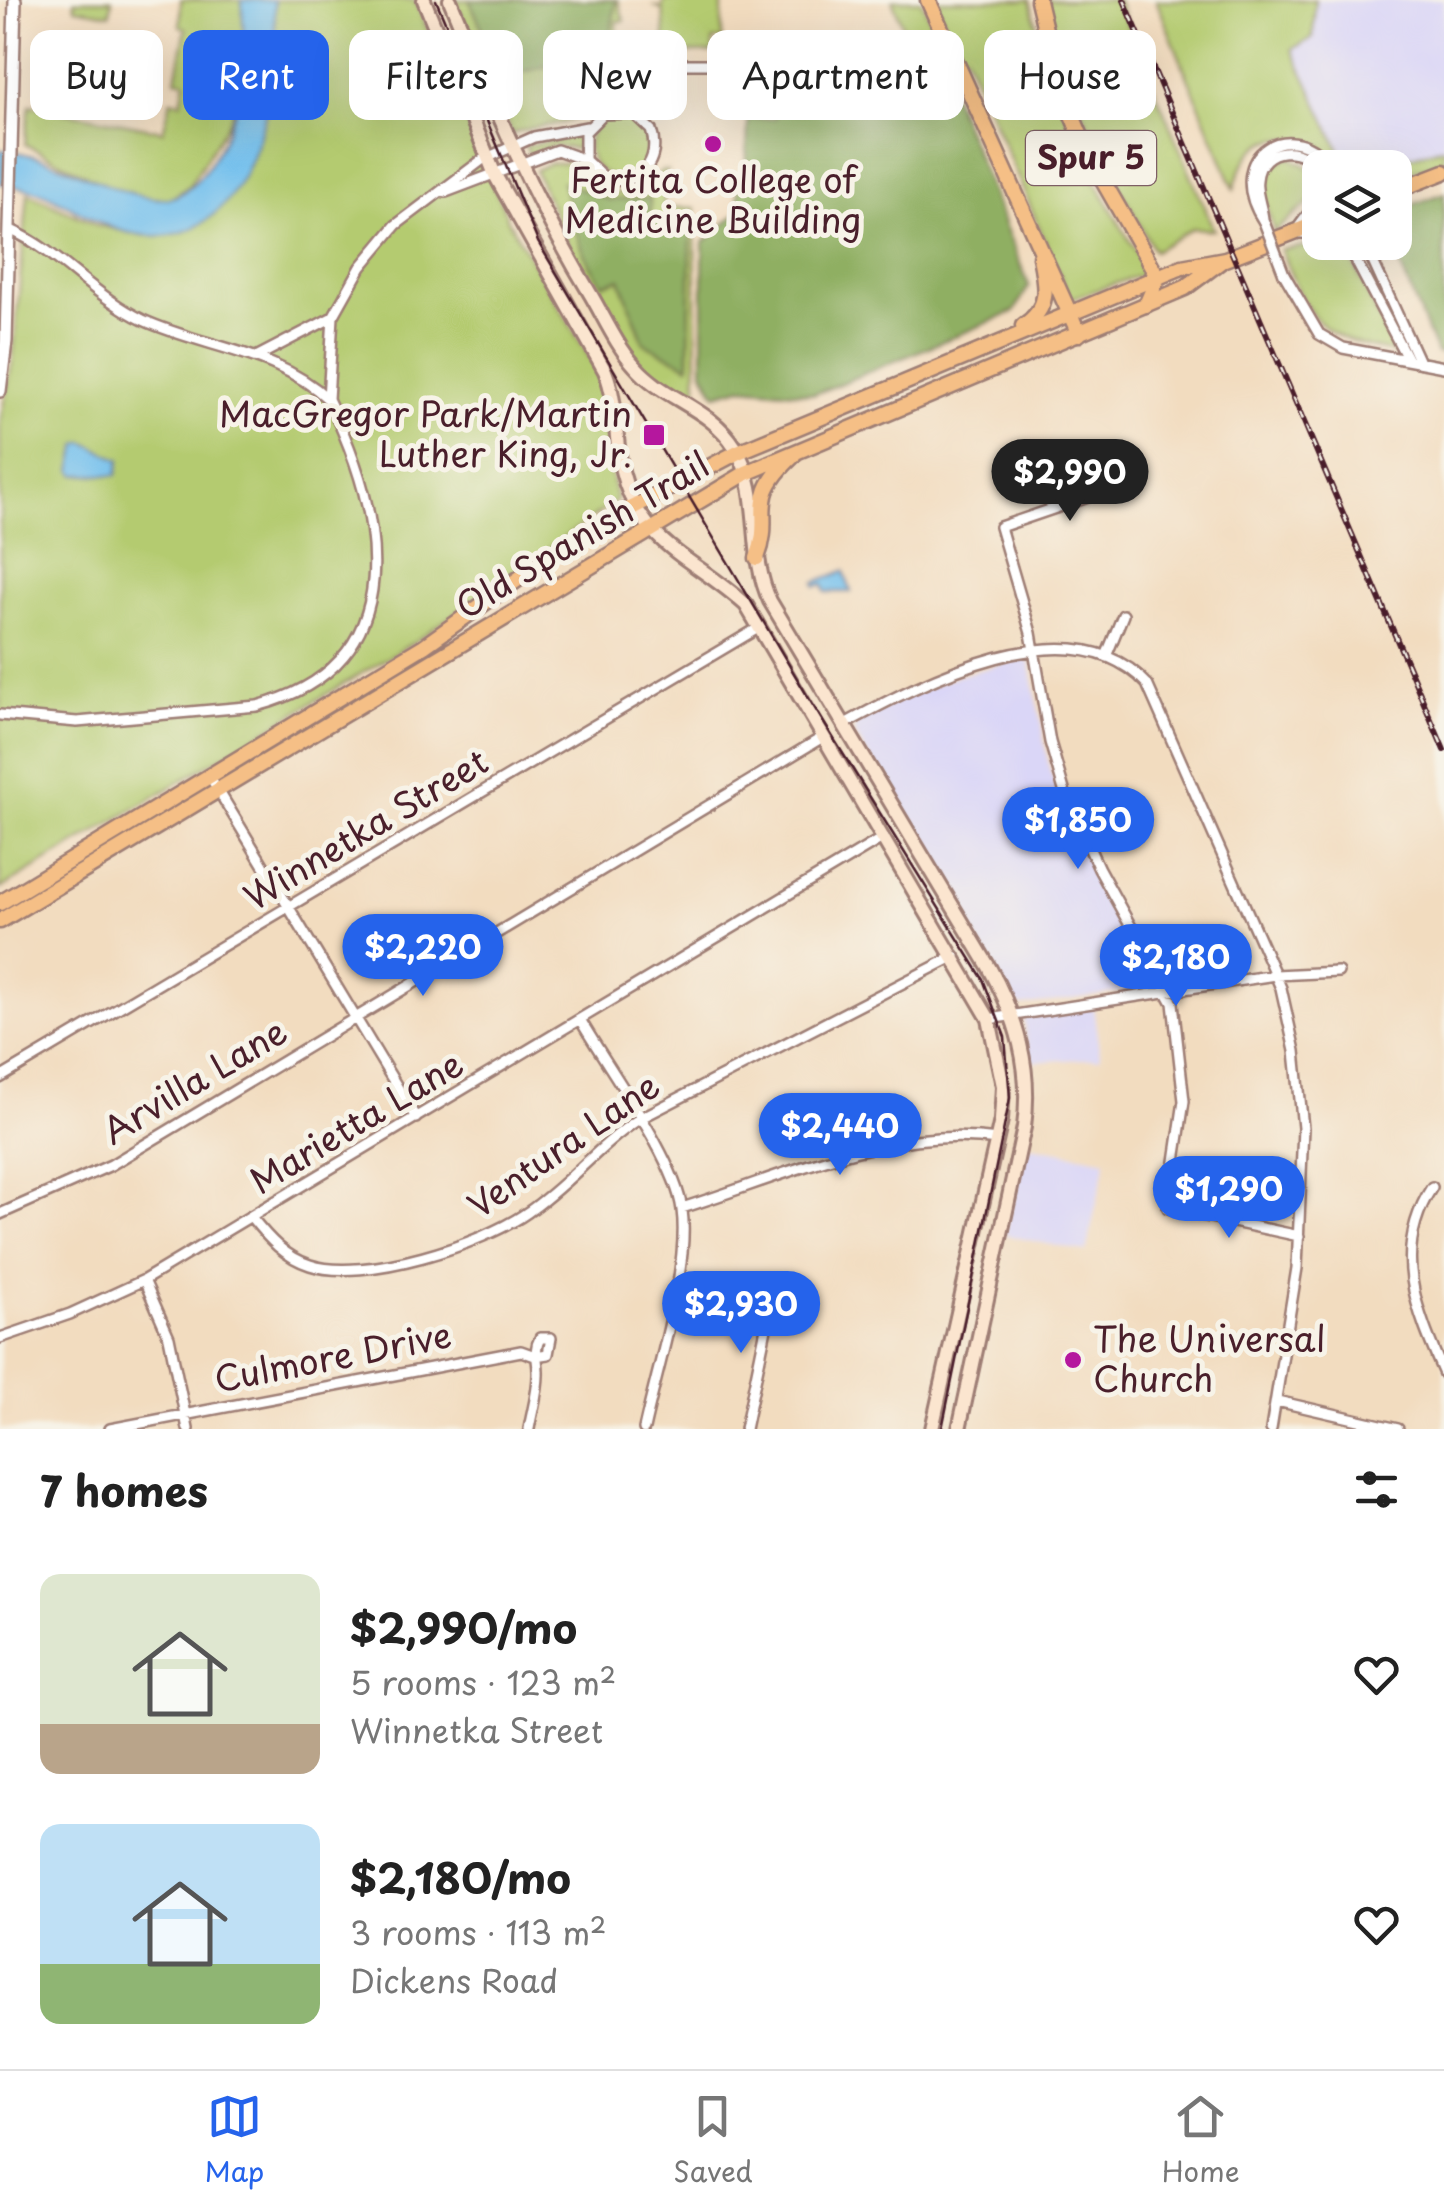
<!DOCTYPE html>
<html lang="en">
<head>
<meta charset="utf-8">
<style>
	:root { --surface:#fff; --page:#f6f6f6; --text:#222; --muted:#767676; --line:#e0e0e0; --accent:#2563eb }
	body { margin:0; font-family:"Playpen Sans",sans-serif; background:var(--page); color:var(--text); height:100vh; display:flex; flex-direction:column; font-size:38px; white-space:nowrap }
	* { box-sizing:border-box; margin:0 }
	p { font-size:32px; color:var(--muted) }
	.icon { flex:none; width:55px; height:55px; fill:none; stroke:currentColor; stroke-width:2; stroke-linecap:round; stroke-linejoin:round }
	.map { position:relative; height:1429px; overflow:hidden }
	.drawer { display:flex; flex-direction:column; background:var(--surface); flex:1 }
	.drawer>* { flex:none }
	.hud { position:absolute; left:30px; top:30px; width:1385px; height:90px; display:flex; gap:20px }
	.controls { position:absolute; left:1302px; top:150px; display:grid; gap:20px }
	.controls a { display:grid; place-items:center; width:110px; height:110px; border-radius:20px; background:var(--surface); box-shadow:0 10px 40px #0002; font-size:50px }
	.price { position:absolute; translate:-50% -85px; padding:0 22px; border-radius:35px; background:var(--accent); color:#fff; font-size:32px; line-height:65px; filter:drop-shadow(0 2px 5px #0008) }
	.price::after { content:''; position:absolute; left:50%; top:60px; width:30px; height:22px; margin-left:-15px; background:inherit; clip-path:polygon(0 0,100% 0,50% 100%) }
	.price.active { background:#222; color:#fff }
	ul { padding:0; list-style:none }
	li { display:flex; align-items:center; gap:30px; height:250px; padding:0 40px }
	li span { display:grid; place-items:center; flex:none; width:280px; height:200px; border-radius:20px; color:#555 }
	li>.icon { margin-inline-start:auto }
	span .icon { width:120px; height:120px; fill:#fffc; stroke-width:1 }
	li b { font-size:42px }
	h2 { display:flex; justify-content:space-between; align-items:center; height:120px; padding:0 40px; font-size:42px }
	.tag { padding:0 35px; border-radius:20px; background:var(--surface); box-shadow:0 10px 40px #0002; font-size:35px; line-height:90px }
	.tag.active { background:var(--accent); color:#fff }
	.tabs { display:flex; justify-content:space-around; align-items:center; height:140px; border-top:2px solid var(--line); background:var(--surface); font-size:28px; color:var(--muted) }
	.tabs a { display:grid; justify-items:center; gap:5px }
	.tabs .active { color:var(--accent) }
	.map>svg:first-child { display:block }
	.built { fill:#dad6f7 }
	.green { fill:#b4cb6f; stroke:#7f754d; stroke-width:2.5 }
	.forest { fill:#8faf62; stroke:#6c6746; stroke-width:2.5 }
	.water { fill:#73c0ed; stroke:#5e708c; stroke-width:2.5 }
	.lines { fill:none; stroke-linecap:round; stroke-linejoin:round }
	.minor-casing { stroke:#9e7e75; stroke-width:14 }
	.tertiary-casing { stroke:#9e7e75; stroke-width:16 }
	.secondary-casing { stroke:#9e7e75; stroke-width:18 }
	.primary-casing { stroke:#9e7e75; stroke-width:19 }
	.trunk-casing { stroke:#9e7e75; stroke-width:19 }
	.minor { stroke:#fff; stroke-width:9 }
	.tertiary { stroke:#fff; stroke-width:11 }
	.secondary { stroke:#fbe5cf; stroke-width:12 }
	.primary { stroke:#f5bf86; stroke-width:14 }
	.trunk { stroke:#f5bf86; stroke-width:14 }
	.tram { stroke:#4a1f2b; stroke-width:2.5 }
	.rail-casing { stroke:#4a1f2b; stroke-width:6 }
	.rail { stroke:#f7f3e8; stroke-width:2.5; stroke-dasharray:8; stroke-linecap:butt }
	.minor-bridge-casing { stroke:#9e7e75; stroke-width:14; stroke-linecap:butt }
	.minor-bridge { stroke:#fff; stroke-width:9 }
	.poi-dot { fill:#b5179e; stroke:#f7f3e8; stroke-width:4 }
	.labels { text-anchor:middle; stroke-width:10; stroke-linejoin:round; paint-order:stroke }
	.shield { fill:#f7f3e8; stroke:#7e5f64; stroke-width:2.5 }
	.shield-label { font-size:32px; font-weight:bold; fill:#4a1f2b }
	.poi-label { font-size:35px; fill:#4a1f2b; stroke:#f7f3e8 }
	.street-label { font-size:35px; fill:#4a1f2b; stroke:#f7f3e8 }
</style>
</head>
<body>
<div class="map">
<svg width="1444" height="1429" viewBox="0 0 1444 1429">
	<rect width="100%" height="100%" fill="#f7f3e8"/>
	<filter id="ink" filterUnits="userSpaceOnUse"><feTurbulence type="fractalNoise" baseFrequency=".01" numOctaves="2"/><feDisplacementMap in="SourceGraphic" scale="20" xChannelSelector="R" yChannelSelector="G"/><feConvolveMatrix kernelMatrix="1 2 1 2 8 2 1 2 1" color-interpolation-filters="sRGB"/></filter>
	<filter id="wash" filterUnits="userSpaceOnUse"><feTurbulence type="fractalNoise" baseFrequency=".0048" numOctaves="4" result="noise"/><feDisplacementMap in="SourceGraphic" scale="40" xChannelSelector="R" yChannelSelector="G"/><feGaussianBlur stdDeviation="2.25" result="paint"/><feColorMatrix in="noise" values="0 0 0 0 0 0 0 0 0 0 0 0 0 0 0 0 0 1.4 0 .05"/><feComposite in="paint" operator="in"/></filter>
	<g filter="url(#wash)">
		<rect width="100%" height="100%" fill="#f2dcbf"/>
		<path class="built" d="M1315 0H1444V147L1375 167H1348L1291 48 1313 38Z
			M1025 658 1030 664 1049 768 1068 822 1155 978 1150 988 1023 1006 1014 1002 854 732 857 722 912 694 958 676Z
			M1093 1006 1100 1058 1029 1062 1024 1018Z
			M1026 1145 1106 1160 1086 1252 1005 1235Z"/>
		<path class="green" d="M74 0H112L110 14 75 8Z
			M181 0H243L245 71 230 120 189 186 172 198 147 200 122 193 25 144 30 105 163 131 171 100 181 102 185 81 176 79 186 28 180 26Z
			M274 0H415L509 222 597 370 606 395 608 461 617 501 414 642 0 889V420L13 360 28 193 97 225 136 234 169 235 275 78Z
			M455 0H618L624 21H617V46L624 47 621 98C601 99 593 110 576 118 557 128 533 124 512 134Z
			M663 0H722V40H713V53H666L663 11 656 7H663Z
			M892 0H921L939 39 936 53 903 59 899 56 906 34Z
			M935 0H1030L1046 62 1090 172 1143 264 1144 274 1070 299 965 54 958 55Z
			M1042 0H1117L1214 230 1193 228 1154 251C1110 170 1066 90 1042 0Z
			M1156 0H1315L1313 38 1292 49 1348 167H1334L1328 154C1283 125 1248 136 1234 189Z
			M64 33 70 41 102 48 97 74 64 71 59 61 61 49 69 46 62 44Z
			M588 146a31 31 0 1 1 62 0a31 31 0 1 1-62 0Z
			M577 136V149L554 146 529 154 525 146Z
			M1444 147V161L1395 177V168L1375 167Z
			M1289 157 1314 170 1318 195 1274 232 1261 185 1274 163Z
			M550 163H567C600 180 591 196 639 193L661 171H668L664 180V207L695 208 697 400C679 390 658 381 644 367 602 326 559 225 535 170Z
			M1329 243 1351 258 1395 353C1318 338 1309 321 1281 250Z
			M1051 796 1061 822 1033 830 1027 810Z"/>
		<path class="forest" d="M469 0H616L608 53 504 76Z
			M944 74 1029 286 1014 312 815 394 742 387 716 394 703 371V243L738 212V185L746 181 748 119 775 118 776 76Z
			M562 182 610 200 650 198V220L691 223 689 366 644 343 620 279 603 284C579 254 572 219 562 182Z
			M1444 193V355L1436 353 1391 243 1395 242V211Z"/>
		<path class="water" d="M242 0H274C281 85 255 256 135 234 101 228 75 207 45 194 32 188 14 187 0 183V150C45 153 82 177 124 191 137 195 157 201 170 198 209 190 242 106 244 70 246 47 242 23 242 0Z
			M84 442 120 460 117 475H76L72 470 78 445Z
			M844 571 851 592H826L823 584 816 586 815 582Z"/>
	</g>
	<g filter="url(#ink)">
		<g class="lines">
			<g class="minor-casing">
				<path id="minor" d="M914 60 950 52
					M624 110 629 64H955
					M446 192 557 150 585 160 606 179C639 187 662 161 651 130L633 113 603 114 585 132V160
					M1263 219C1262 207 1255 192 1257 180 1260 144 1305 144 1320 171
					M1264 222C1219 153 1295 112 1331 168
					M1298 228 1320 198
					M1301 233 1320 234
					M1346 242 1408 360
					M1364 242 1419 362
					M1284 274 1319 334 1343 348 1444 367
					M258 356 333 317 361 267 396 225 482 160 534 137 587 127
					M328 399 333 317
					M1129 483 1000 527 1031 633 1050 742 1066 797 1099 869 1173 1003 1184 1101 1168 1208 1299 1236
					M1107 654 1123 615
					M0 715 77 722 257 706C417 664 383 512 328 399 277 351 204 348 143 320 93 296 59 251 9 229
					M843 725C922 682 1072 602 1147 684L1281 988 1295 1051 1303 1128 1297 1268 1271 1429
					M209 775 416 1118
					M989 1019 1275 975 1338 972
					M581 1021C608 1068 676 1160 682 1210 690 1268 657 1369 644 1429
					M0 1078 760 627
					M1432 1187C1391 1251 1416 1310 1444 1374
					M682 1208C784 1176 890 1125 998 1140
					M0 1214 111 1165 823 737
					M252 1218C269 1239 285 1257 310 1265 364 1283 483 1244 528 1212 568 1185 598 1146 639 1119L955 956
					M144 1280 169 1337 188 1429
					M0 1338 70 1314 144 1280 884 837
					M1277 1401 1398 1429
					M110 1429 521 1351 535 1356
					M529 1429C532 1411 539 1389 538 1371 538 1358 533 1351 540 1338H551L548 1354 535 1356
					M745 1429 774 1290"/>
			</g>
			<g class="tertiary-casing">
				<path id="tertiary" d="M0 391 6 341 15 0"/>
			</g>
			<g class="secondary-casing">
				<path id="secondary" d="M424 0 495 175 605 371C618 403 614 437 622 471 640 546 697 559 746 605L989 1019 1003 1086 1001 1120 932 1429
					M450 0C492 102 534 201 591 295 605 319 617 346 635 366 664 400 710 407 735 447 764 495 747 552 770 601L989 967C1017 1018 1032 1068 1024 1127L959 1429"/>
			</g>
			<g class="primary-casing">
				<path id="primary" d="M1395 191 1444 172
					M1023 326C1051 308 1046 286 1040 257
					M757 558C775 512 744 501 793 456
					M0 903 424 646 565 546 624 512 738 452 1182 267 1225 259 1320 222
					M0 921 746 473 1185 288 1220 262"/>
			</g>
			<g class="trunk-casing">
				<path id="trunk" d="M928 0 1079 334
					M1038 0 1057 80 1091 160 1158 277 1146 305"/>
			</g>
			<use href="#minor" class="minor"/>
			<use href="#tertiary" class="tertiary"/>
			<use href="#secondary" class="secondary"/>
			<use href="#primary" class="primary"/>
			<use href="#trunk" class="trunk"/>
			<path class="tram" d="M436 0 538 242 811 702 983 979 1005 1037 1010 1098 942 1429"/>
			<g class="rail-casing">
				<path id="rail" d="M1124 0 1444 750"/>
			</g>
			<use href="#rail" class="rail"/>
			<g class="minor-bridge-casing">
				<path id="minor-bridge" d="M1264 222 1284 274"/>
			</g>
			<use href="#minor-bridge" class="minor-bridge"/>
		</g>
	</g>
	<g class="poi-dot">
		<circle cx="713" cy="144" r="10"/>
		<rect x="642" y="423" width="24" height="24" rx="5"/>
		<circle cx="1073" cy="1360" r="10"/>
	</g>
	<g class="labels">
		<rect class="shield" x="1026" y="131" width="130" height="54" rx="8"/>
		<g class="shield-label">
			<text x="1091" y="169">Spur 5</text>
		</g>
		<g class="poi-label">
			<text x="713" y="193">Fertita College of<tspan x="713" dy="40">Medicine Building</tspan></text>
			<text x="632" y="427" text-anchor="end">MacGregor Park/Martin<tspan x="632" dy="40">Luther King, Jr.</tspan></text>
			<text x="1093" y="1352" text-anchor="start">The Universal<tspan x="1093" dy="40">Church</tspan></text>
		</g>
		<g class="street-label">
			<text transform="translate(583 536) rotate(-31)" y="12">Old Spanish Trail</text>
			<text transform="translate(366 830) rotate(-31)" y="12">Winnetka Street</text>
			<text transform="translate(195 1082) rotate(-31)" y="12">Arvilla Lane</text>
			<text transform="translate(357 1123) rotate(-31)" y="12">Marietta Lane</text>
			<text transform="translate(564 1146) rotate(-35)" y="12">Ventura Lane</text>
			<text transform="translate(333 1358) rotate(-11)" y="12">Culmore Drive</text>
		</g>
	</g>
</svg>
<div class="controls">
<a><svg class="icon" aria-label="layers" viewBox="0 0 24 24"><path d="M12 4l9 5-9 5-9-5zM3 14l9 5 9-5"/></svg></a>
</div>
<b class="price active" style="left:1070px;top:524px">$2,990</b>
<b class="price" style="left:1078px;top:872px">$1,850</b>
<b class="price" style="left:423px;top:999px">$2,220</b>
<b class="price" style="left:1176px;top:1009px">$2,180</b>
<b class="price" style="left:840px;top:1178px">$2,440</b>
<b class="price" style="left:1229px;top:1241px">$1,290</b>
<b class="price" style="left:741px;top:1356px">$2,930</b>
<div class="hud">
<a class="tag">Buy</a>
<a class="tag active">Rent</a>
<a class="tag">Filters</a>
<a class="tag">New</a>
<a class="tag">Apartment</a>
<a class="tag">House</a>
</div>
</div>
<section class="drawer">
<h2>7 homes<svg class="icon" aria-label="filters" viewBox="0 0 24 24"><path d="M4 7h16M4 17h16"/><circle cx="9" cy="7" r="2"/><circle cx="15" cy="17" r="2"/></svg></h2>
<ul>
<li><span style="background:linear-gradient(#dfe7d0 75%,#b9a48a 0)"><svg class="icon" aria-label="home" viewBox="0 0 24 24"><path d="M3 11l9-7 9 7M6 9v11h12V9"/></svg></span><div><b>$2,990/mo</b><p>5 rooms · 123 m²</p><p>Winnetka Street</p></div><svg class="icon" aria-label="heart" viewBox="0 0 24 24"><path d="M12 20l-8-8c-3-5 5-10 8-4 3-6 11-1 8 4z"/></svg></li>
<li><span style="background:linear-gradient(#bfe0f5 70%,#8fb573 0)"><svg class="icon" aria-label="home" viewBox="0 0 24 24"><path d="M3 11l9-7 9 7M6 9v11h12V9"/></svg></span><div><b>$2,180/mo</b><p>3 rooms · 113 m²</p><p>Dickens Road</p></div><svg class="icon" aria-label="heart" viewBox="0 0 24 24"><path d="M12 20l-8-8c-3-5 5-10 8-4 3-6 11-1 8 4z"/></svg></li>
</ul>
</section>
<nav class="tabs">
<a class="active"><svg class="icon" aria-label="map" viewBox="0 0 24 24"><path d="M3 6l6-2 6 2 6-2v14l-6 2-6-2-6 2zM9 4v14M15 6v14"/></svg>Map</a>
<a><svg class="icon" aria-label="saved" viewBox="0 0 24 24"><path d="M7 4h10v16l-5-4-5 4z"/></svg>Saved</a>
<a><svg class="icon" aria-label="home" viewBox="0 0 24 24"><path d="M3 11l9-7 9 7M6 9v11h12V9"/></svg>Home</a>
</nav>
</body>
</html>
